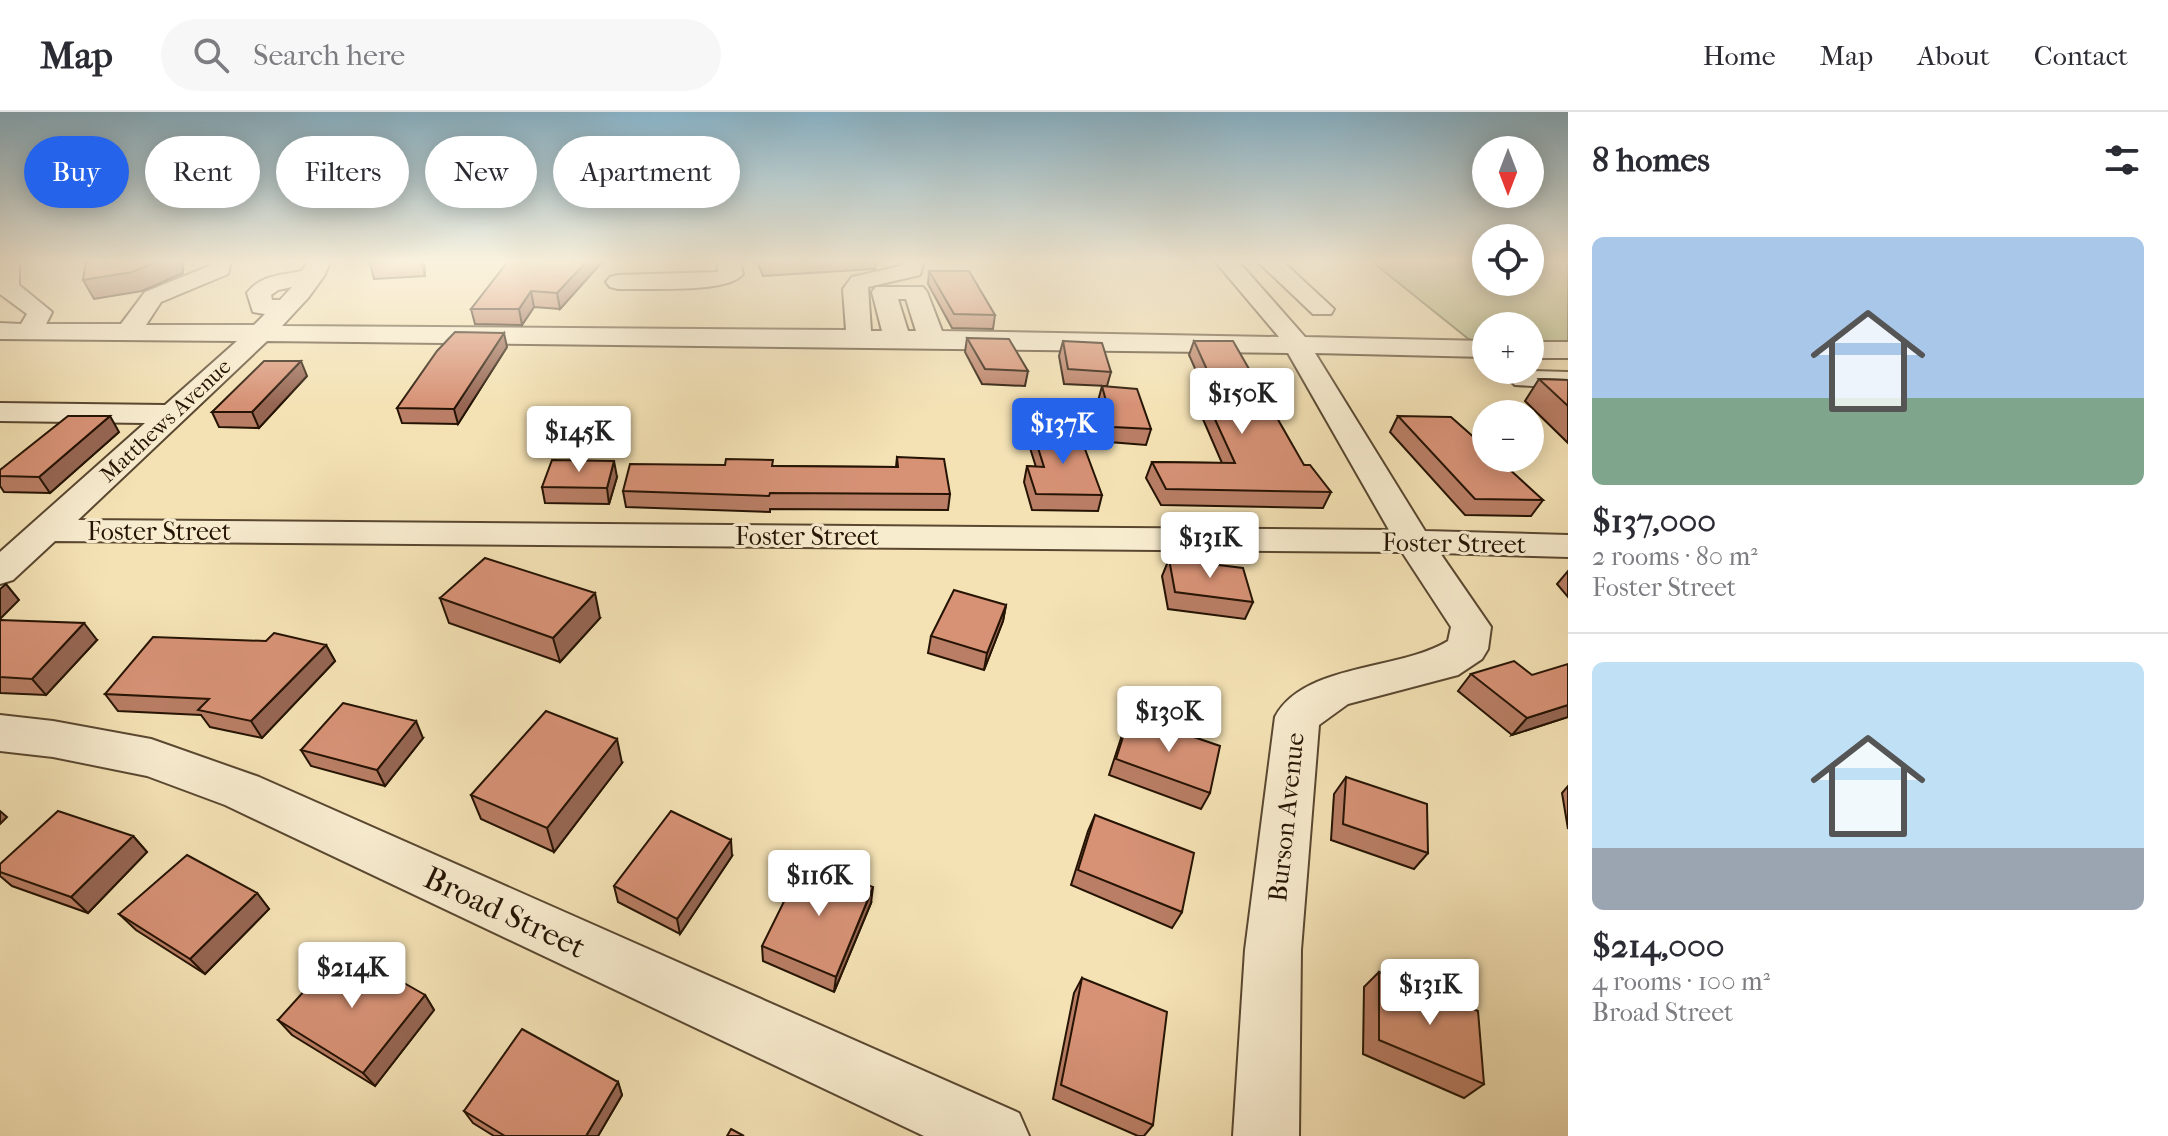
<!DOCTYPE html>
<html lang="en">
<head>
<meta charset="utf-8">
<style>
	:root { --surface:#fff; --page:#f7f7f7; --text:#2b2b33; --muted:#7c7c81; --line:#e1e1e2; --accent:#2563eb }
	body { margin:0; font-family:"IM FELL French Canon",serif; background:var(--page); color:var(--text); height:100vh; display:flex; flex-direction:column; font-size:30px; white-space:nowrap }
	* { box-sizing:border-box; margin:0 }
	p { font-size:26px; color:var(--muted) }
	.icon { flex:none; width:44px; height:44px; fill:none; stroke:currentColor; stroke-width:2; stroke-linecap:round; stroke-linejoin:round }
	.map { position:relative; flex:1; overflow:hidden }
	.drawer { display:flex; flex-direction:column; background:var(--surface); width:600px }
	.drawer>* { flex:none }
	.guide { position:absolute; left:24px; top:24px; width:760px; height:72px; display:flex; gap:16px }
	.needle { width:52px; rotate:180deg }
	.buttons { position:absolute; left:1472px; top:24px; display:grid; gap:16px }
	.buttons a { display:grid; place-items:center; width:72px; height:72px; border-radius:50%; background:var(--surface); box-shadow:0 4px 20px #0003; font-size:40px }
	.price { position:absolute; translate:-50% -68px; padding:0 18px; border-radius:8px; background:#fff; color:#222; font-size:26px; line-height:52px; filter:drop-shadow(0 2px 4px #0008) }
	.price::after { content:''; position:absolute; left:50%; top:48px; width:24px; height:18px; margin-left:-12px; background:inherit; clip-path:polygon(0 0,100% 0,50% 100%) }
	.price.active { background:var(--accent); color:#fff }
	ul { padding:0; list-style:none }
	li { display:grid; align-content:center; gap:16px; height:424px; padding:0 24px }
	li+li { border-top:2px solid var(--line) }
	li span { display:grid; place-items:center; height:248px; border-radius:12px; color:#555 }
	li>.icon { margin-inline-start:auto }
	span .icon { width:144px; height:144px; fill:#fffc; stroke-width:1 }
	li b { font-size:34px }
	h2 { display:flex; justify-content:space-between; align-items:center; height:96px; padding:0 24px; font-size:34px }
	.chip { padding:0 28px; border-radius:36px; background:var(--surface); box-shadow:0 4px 20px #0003; font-size:28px; line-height:72px }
	.chip.active { background:var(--accent); color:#fff }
	header { display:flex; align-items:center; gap:48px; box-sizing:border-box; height:112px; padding:0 40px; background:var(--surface); border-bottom:2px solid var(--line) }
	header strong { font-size:38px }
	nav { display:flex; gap:44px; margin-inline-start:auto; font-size:28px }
	.search { width:560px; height:72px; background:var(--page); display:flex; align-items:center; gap:20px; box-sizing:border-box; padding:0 28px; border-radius:44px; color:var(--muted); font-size:30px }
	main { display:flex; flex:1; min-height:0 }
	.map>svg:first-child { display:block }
	.green { fill:#bcc38d; stroke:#706b48; stroke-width:2 }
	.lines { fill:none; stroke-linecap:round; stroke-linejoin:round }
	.minor-casing { stroke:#594730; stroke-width:4 }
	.minor { fill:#f8eccf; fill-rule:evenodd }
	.wall { fill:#b97e65; stroke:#251303; stroke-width:2 }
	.shaded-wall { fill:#966653; stroke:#251303; stroke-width:2 }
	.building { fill:#d79276; stroke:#251303; stroke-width:2 }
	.labels { text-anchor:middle; stroke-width:6; stroke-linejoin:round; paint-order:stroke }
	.far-street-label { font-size:22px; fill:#251303; stroke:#f8eccf }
	.street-label { font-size:26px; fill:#251303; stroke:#f8eccf }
	.near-street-label { font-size:32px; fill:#251303; stroke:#f8eccf }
</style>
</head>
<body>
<header>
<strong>Map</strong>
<div class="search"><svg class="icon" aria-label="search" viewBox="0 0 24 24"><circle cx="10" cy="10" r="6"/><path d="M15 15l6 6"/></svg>Search here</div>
<nav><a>Home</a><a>Map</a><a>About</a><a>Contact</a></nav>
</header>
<main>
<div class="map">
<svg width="1568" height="1024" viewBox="0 0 1568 1024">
	<rect width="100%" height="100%" fill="#f4e2b5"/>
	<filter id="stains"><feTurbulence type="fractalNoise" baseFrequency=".0025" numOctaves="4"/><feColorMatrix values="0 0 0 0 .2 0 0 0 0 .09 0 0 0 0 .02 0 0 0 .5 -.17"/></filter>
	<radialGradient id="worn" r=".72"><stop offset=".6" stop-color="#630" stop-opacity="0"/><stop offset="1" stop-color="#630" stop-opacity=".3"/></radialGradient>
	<path class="green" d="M1370 148H1486V170H1530V148H1568V231H1530V214H1486V230L1471 229Z"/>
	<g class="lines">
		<g class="minor-casing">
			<path id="minor" d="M0 148H19V173L52 200 46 212H121L145 180 209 154V148H231L228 162 161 190 146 213H254L265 202 253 200 247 181C260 163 282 163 302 159L309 148H331L324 164 308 186 282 214 846 218 843 177 852 165 901 154 902 148H924L920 163 868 175 871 219H882L872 180 876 175H923L927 180 942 219 1279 225 1214 148H1237L1305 225 1486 229V245L1315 241 1425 419 1568 423V445L1440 441 1491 515 1488 537 1482 547 1458 563 1348 592 1319 613 1301 838 1299 1024H1233L1245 838 1275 605C1304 551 1399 559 1448 529L1451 515 1402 440 55 429 13 468 0 472V440L145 311 0 309V291L165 293 237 229 0 227V211L21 212 27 202 0 182ZM292 175 280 188H272L271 183 278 178ZM898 187H906L916 219H908ZM267 229 1288 241 1389 418 78 408Z
				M717 148H739L743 162C728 182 645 176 618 177L610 175 606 170 610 165 618 163 718 160Z
				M1256 148H1281L1334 197 1331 202H1313Z
				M1530 230H1568V246H1530Z
				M1499 258 1568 260V276L1515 273Z
				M0 603 53 609 151 627 259 665 1019 1001 1029 1024H924L225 693 147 664 53 645 0 639Z"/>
		</g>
		<use href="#minor" class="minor"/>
	</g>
	<path class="wall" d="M369 148H424L425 164 374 167Z
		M756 148H876L875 157H873L763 164Z
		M602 150 560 197 534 195 522 213 475 212 471 197Z
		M929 159 995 203 993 217 952 216 928 172Z
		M967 226 1028 259 1025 274 982 272 965 240Z
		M1063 229 1111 260 1107 274 1064 272 1059 244Z
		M1194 229 1304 353 1331 380 1323 396 1161 393 1146 366 1152 350 1222 351 1202 305 1207 290H1210L1189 243Z
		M507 235 458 312 402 311 397 296Z
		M307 264 259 316 219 315 212 300Z
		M1539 267 1568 268V331L1525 289Z
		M1102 274 1151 317 1146 333 1109 330 1098 289Z
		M1398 304 1543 388 1531 404 1465 403 1390 320Z
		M119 320 50 381 4 380 0 374V358Z
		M1033 320 1102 383 1098 399 1032 398 1024 370 1027 354 1036 355 1030 336Z
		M897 345 950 382 948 398 770 397V400L626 395 623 379 773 354 896 355Z
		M617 365 609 392 545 391 542 375Z
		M1169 447 1253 490 1245 507 1168 497 1162 464Z
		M1568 459V485L1557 472Z
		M440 486 600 506 560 550 449 511Z
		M1006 493 1003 509 984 558 928 541 931 524Z
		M0 508 97 528 46 583 0 581Z
		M326 533 335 549 262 626 210 615 201 603 118 599 105 582Z
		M1471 562 1532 563 1568 605 1512 623 1458 579Z
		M1130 603 1210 681 1201 697 1109 663 1123 620Z
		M423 626 385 674 311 654 301 638Z
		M622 651 554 740 481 707 471 683Z
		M1346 665 1428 741 1414 757 1331 728 1334 682Z
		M1568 674V717L1562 681Z
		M1095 703 1182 800 1172 816 1071 773 1088 719Z
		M133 724 147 740 88 801 12 774 0 764V752Z
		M732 744 680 822 618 790 614 774Z
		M257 781 269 797 205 862 136 818 119 802Z
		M871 791 834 880 763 849 762 834Z
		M1379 860 1484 972 1464 986 1363 942 1364 875Z
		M1082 866 1153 1013 1144 1024H1138L1053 987 1074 881Z
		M425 883 434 898 375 974 292 923 278 908Z
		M618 970 622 983 598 1024H494L473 1011 464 999Z"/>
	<path class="shaded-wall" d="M160 148H183V161L142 179 94 187 83 168Z
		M421 148H424L425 164Z
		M588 148H602V150L560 197 557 181Z
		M531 179 534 195 522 213 519 197Z
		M504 221 507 235 458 312 454 297Z
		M301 249 307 264 259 316 252 300Z
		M110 304 119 320 50 381 39 365Z
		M614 349 617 365 609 392 607 376Z
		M6 472 19 488 0 507V477Z
		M595 481 600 506 560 550 553 526Z
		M1006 493 1003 509 984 558 987 541Z
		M84 511 97 528 46 583 32 567Z
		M326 533 335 549 262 626 251 609Z
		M1568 593V605L1512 623 1527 606Z
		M416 609 423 626 385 674 377 658Z
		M617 627 622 651 554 740 547 716Z
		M0 699 7 705 0 712Z
		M133 724 147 740 88 801 71 785Z
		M731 728 732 744 680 822 677 807Z
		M873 775 871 791 834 880 836 865Z
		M257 781 269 797 205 862 190 847Z
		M425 883 434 898 375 974 363 961Z
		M618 970 622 983 598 1024H586Z"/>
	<path class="building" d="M86 148H160L132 160 83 168Z
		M369 148H400L369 151Z
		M509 148H588L557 181 531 179 519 197H471Z
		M929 159H969L995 203 954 202Z
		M455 220 504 221 454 297 397 296 437 239Z
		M967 226 1009 227 1028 259 985 257Z
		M1063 229 1102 231 1111 260 1068 257Z
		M1194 229H1233L1304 353H1310L1331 380 1166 377 1152 350 1235 351 1207 290 1222 291Z
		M264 249H301L252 300H212Z
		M1539 267 1568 268V294Z
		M1102 274 1137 277 1151 317 1113 315Z
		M68 304H110L39 365 0 364V358Z
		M1398 304 1451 305 1486 336V346H1497L1543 388 1475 387Z
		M1033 320 1079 321 1102 383 1036 382 1027 354 1044 355Z
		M897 345 944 347 950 382 770 381 769 384 623 379 630 352 725 353 726 347 773 348 772 354 898 355Z
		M552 348 614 349 607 376 542 375Z
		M485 446 595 481 553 526 440 486Z
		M1169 447 1243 456 1253 490 1175 480Z
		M954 478 1006 493 987 541 931 524Z
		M0 508 84 511 32 567 0 565Z
		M274 521 326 533 251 609 198 598 209 587 105 582 153 525 266 529Z
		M1514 549 1532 563 1568 552V593L1527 606 1471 562Z
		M343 591 416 609 377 658 301 638Z
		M546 599 617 627 547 716 471 683Z
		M1130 603 1220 634 1210 681 1116 647Z
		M1346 665 1427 692 1428 741 1343 712Z
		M58 699 133 724 71 785 0 760V752Z
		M671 699 731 728 677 807 614 774Z
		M1095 703 1194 741 1182 800 1078 758Z
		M187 743 257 781 190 847 119 802Z
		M804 749 873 775 836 865 762 834Z
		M343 836 425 883 363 961 278 908Z
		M1379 860 1478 899 1484 972 1379 928Z
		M1082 866 1167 900 1153 1013 1061 973Z
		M522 917 618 970 586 1024H505L464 999Z
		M731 1017 744 1024H727Z"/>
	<linearGradient id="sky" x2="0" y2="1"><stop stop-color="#89b8d0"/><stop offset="0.51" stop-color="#faf2de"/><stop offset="1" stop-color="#faf2de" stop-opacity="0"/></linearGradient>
	<rect width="1568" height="292" fill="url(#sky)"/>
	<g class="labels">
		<g class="far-street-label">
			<text transform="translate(165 308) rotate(-43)" y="8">Matthews Avenue</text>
		</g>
		<g class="street-label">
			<text x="159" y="428">Foster Street</text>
			<text x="807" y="433">Foster Street</text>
			<text transform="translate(1454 431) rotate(1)" y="9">Foster Street</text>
			<text transform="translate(1286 705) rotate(-84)" y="9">Burson Avenue</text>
		</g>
		<g class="near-street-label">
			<text transform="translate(505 800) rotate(25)" y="11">Broad Street</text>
		</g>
	</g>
	<rect width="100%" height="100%" filter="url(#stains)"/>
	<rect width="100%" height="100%" fill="url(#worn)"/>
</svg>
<div class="buttons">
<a><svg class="needle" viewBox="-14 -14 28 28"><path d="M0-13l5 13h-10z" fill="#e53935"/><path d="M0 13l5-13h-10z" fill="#7c7c81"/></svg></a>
<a><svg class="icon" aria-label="locate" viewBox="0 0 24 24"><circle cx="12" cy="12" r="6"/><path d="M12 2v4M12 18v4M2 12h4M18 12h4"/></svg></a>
<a>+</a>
<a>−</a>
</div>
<b class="price" style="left:1242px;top:324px">$150K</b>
<b class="price active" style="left:1063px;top:354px">$137K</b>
<b class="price" style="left:579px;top:362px">$145K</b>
<b class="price" style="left:1210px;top:468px">$131K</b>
<b class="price" style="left:1169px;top:642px">$130K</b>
<b class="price" style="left:819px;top:806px">$116K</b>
<b class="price" style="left:352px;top:898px">$214K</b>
<b class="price" style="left:1430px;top:915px">$131K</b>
<div class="guide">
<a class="chip active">Buy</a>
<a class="chip">Rent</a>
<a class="chip">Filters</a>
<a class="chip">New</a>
<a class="chip">Apartment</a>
</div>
</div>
<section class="drawer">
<h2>8 homes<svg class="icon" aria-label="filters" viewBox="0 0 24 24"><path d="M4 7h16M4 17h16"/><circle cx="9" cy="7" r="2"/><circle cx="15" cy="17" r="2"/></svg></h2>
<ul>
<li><span style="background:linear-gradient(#a9c7e8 65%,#7fa58c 0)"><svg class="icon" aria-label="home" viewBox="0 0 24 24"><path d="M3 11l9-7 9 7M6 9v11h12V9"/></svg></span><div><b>$137,000</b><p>2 rooms · 80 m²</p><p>Foster Street</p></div></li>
<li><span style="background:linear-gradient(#bfe0f5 75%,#9aa5b1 0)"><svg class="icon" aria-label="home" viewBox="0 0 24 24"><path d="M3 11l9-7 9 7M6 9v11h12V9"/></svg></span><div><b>$214,000</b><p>4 rooms · 100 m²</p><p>Broad Street</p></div></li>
</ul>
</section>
</main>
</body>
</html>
